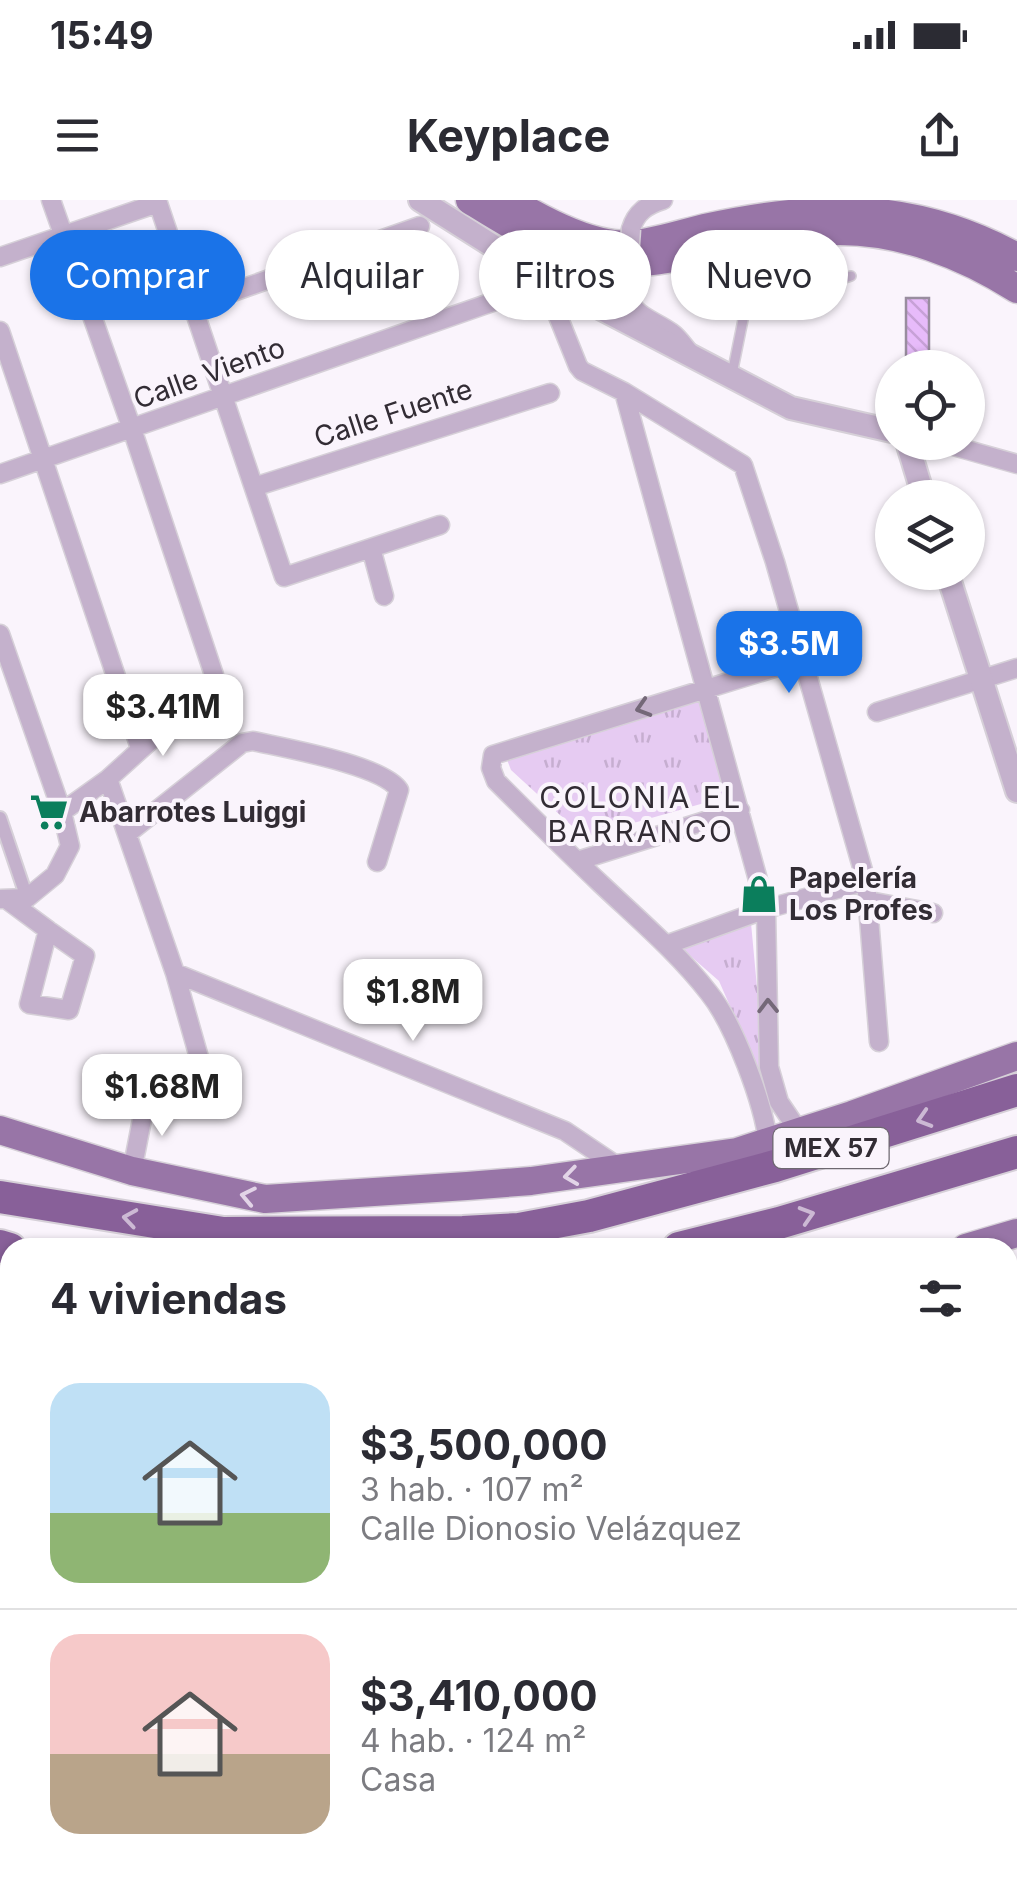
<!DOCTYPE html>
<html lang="es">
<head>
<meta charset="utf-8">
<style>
	:root { --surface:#fff; --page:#f2f2f3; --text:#2b2b33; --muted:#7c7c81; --line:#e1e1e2; --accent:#1a73e8 }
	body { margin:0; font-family:Inter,sans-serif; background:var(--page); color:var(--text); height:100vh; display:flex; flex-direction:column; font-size:38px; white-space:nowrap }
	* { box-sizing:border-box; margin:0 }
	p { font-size:32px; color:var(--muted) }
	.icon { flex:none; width:55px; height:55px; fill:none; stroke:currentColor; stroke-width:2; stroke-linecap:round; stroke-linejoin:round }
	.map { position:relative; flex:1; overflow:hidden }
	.panel { position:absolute; left:0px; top:1038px; width:1018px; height:642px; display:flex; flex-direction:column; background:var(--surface); border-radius:30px 30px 0 0; box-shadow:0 2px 8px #0004 }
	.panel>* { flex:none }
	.hud { position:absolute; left:30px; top:30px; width:958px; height:90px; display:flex; gap:20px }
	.controls { position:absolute; left:875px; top:150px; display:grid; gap:20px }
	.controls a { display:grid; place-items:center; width:110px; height:110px; border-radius:50%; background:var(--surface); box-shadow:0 2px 8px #0004; font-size:50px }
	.price { position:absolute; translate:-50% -85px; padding:0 22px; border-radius:20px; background:#fff; color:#222; font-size:32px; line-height:65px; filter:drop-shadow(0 2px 5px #0008) }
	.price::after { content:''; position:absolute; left:50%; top:60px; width:30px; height:22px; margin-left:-15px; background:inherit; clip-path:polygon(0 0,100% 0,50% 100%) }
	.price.on { background:var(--accent); color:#fff }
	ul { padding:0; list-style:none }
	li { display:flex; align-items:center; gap:30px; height:250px; padding:0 50px }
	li+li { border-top:2px solid var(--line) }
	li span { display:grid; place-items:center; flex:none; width:280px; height:200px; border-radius:30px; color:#555 }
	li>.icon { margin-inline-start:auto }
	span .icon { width:120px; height:120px; fill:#fffc; stroke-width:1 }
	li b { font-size:42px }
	h2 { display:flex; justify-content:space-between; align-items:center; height:120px; padding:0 50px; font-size:42px }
	.pill { padding:0 35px; border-radius:45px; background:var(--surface); box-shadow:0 2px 8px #0004; font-size:35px; line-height:90px }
	.pill.on { background:var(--accent); color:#fff }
	.status { display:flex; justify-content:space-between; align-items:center; height:70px; padding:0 50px; background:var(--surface); direction:ltr }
	.status svg { height:28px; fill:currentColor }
	header { display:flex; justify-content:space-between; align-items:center; height:130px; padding:0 50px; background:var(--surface); font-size:45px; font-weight:700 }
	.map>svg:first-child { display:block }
	.park { fill:url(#park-tufts) }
	.building { fill:url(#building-back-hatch); stroke:#998d9f; stroke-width:2.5 }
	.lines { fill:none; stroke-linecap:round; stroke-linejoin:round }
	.service-casing { stroke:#d6d0d8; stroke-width:12 }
	.pedestrian-casing { stroke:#d6d0d8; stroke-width:16 }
	.minor-casing { stroke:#d6d0d8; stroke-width:21 }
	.tertiary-casing { stroke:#d6d0d8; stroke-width:26 }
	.primary-casing { stroke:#d6d0d8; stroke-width:31 }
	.motorway-casing { stroke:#d6d0d8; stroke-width:36 }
	.service { stroke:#c4b1cc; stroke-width:9 }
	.pedestrian { stroke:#c4b1cc; stroke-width:12 }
	.minor { stroke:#c4b1cc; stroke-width:18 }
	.tertiary { stroke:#c4b1cc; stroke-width:22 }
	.primary { stroke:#9875a7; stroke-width:28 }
	.motorway { stroke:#886099; stroke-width:32 }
	.minor-bridge-casing { stroke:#d6d0d8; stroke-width:21; stroke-linecap:butt }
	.minor-bridge { stroke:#c4b1cc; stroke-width:18 }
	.oneway { stroke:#746878 }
	.oneway2 { stroke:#ccb9d4 }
	.oneway3 { stroke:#e2d4e7 }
	.labels { text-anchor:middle; stroke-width:8; stroke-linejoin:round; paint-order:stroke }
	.shield { fill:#faf4fc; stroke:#6e6870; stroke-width:2.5 }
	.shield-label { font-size:25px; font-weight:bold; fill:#322c34 }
	.street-label { font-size:28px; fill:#322c34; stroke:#faf4fc }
	.poi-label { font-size:28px; font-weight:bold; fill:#322c34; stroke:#faf4fc; text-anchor:start }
	.neighbourhood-label { font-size:30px; letter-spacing:2.5px; fill:#322c34; stroke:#faf4fc }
</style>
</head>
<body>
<div class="status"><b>15:49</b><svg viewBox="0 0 49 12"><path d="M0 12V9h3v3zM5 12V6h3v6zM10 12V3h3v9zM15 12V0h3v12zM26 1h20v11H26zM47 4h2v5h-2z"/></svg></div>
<header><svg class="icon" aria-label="menu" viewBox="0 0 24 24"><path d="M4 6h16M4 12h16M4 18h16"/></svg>Keyplace<svg class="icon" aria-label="share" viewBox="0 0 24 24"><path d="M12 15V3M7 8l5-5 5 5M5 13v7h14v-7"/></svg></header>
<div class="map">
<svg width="1017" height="1678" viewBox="0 0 1017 1678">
	<defs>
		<pattern id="park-tufts" width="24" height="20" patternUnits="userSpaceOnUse" patternTransform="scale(2.5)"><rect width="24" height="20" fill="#e6cbf2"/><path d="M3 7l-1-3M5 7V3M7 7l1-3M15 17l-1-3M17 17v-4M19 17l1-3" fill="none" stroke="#c6aed0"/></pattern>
		<pattern id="building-back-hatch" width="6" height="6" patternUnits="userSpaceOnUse" patternTransform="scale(2.5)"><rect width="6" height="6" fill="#e7bbfa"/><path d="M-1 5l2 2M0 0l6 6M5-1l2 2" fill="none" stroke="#c7a1d7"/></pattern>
	</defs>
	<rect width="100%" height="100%" fill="#faf4fc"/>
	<path class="park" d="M701 501 729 596 584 637 511 570 506 557Z
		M751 723 763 852 759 872 719 781 679 746Z"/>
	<path class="building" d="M906 98H929V168H906Z"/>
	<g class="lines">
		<g class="service-casing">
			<path id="service" d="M732 174 745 110 851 76
				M457 1678 460 1670
				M585 1678 588 1670"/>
		</g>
		<g class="pedestrian-casing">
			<path id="pedestrian" d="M0 618 27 698"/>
		</g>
		<g class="minor-casing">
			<path id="minor" d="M51 0 132 229 214 475 211 486 108 579 62 612
				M157 0 284 377 440 325
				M631 29C636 12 647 5 663 0
				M0 57 158 3
				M545 84 578 166 582 171 624 192 743 265 775 362 866 681 879 842
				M627 87C628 116 652 118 672 133 678 137 684 146 689 152
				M193 106 420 26
				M0 131 140 548
				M624 192 766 709 769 867 779 902 800 933
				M939 242 1017 264
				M0 274 550 82
				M254 287 550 193
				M371 348 384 396
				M0 434 62 612 70 646 55 675 27 698 0 699
				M877 512 1017 468
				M108 579 175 773 202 868
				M127 634 242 543 253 541C284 548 383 565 399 590L377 662
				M577 661 740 610
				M6 699 48 730 29 804 69 810 85 756 48 730
				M869 701 933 713
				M666 745 766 709 866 681
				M175 773 565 931 620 968
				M768 943C764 904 734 824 709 793 678 753 638 719 601 684 565 650 531 616 496 581L491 568 493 555 803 459
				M132 971 146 899
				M1008 1355 1017 1358
				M0 1410 10 1385
				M1008 1460 1017 1463
				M0 1499 10 1503
				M0 1591 10 1594
				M1008 1598 1017 1568
				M225 1670 248 1678
				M25 1678 28 1670
				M166 1678 169 1670
				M643 1678 646 1670
				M806 1678 809 1670"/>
		</g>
		<g class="tertiary-casing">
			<path id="tertiary" d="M420 0 550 82 791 208 892 231
				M907 242 924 298
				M947 372 1017 591
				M0 1531 10 1535
				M0 1554 10 1557
				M329 1670 351 1678
				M398 1670 420 1678"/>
		</g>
		<g class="primary-casing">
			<path id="primary" d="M470 0C512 26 558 56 609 62 647 66 685 55 723 48 760 41 798 32 836 31 900 30 964 55 1017 89
				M509 0C537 17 574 37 607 43 638 49 675 35 705 28 820 3 912 0 1017 57
				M0 930 132 971 265 999 467 986 531 981 737 952 852 915 1017 856
				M966 1048 1017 1033
				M0 1132 10 1134"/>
		</g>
		<g class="motorway-casing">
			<path id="motorway" d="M0 997 223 1033 463 1032 519 1029 589 1016 775 966 1017 890
				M0 1046 10 1049
				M679 1048 779 1023 1017 952
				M0 1085H10"/>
		</g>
		<use href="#service" class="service"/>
		<use href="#pedestrian" class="pedestrian"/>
		<use href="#minor" class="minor"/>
		<use href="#tertiary" class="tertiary"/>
		<use href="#primary" class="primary"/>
		<use href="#motorway" class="motorway"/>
		<g class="minor-bridge-casing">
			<path id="minor-bridge" d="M627 87 631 29"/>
		</g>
		<use href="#minor-bridge" class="minor-bridge"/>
	</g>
	<defs><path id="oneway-chevron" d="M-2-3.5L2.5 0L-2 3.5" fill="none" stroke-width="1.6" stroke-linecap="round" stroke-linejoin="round" transform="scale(2.5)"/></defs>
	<g class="oneway">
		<use href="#oneway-chevron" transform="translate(643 508) rotate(163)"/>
		<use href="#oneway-chevron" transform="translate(768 806) rotate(-91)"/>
	</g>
	<g class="oneway2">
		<use href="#oneway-chevron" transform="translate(924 919) rotate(163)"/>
		<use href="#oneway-chevron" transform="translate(807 1015) rotate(-17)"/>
		<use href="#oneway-chevron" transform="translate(130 1018) rotate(-171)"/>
	</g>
	<g class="oneway3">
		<use href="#oneway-chevron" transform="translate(571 976) rotate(172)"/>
		<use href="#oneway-chevron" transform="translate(248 996) rotate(-168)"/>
	</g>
	<defs>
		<g id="supermarket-bare" transform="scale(3)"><path d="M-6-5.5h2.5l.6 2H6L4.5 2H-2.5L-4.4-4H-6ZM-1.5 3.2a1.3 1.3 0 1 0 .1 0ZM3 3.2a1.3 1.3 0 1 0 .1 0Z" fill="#0b7e5c" stroke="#faf4fc" stroke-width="2.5" paint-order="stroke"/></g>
		<g id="shop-bare" transform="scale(3)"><path d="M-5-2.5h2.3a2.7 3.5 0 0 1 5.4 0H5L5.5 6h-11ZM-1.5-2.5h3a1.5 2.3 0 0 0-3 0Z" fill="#0b7e5c" stroke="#faf4fc" stroke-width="2.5" paint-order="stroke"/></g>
	</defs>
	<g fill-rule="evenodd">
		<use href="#supermarket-bare" x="49" y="612"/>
		<use href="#shop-bare" x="759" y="694"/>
	</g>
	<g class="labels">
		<rect class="shield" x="773.5" y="928" width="115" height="40" rx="8"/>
		<g class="shield-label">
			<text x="831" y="957">MEX 57</text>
		</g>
		<g class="street-label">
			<text transform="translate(209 173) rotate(-20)" y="10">Calle Viento</text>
			<text transform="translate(393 213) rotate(-18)" y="10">Calle Fuente</text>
		</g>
		<g class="poi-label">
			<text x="79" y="622">Abarrotes Luiggi</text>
			<text x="789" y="688">Papelería<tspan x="789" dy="32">Los Profes</tspan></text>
		</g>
		<g class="neighbourhood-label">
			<text x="641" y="608">COLONIA EL<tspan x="641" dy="34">BARRANCO</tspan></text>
		</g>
	</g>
</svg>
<div class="controls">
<a><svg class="icon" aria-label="locate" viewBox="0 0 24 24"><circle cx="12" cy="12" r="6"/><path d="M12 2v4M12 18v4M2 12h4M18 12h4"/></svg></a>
<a><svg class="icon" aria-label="layers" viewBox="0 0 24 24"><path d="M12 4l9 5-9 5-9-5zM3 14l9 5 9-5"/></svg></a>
</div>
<b class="price on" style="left:789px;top:496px">$3.5M</b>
<b class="price" style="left:163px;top:559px">$3.41M</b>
<b class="price" style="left:413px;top:844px">$1.8M</b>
<b class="price" style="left:162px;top:939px">$1.68M</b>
<div class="hud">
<a class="pill on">Comprar</a>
<a class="pill">Alquilar</a>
<a class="pill">Filtros</a>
<a class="pill">Nuevo</a>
</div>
<section class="panel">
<h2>4 viviendas<svg class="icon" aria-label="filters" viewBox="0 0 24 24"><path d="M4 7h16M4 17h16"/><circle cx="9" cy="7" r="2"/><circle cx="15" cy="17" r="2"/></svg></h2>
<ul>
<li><span style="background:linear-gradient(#bfe0f5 65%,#8fb573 0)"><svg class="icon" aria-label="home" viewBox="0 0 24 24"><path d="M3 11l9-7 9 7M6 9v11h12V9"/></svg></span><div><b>$3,500,000</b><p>3 hab. · 107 m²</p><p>Calle Dionosio Velázquez</p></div></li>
<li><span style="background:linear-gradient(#f6c9c9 60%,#b9a48a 0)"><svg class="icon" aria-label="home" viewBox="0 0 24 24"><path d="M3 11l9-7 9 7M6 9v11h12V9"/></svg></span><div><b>$3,410,000</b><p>4 hab. · 124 m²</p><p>Casa</p></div></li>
</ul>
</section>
</div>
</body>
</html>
